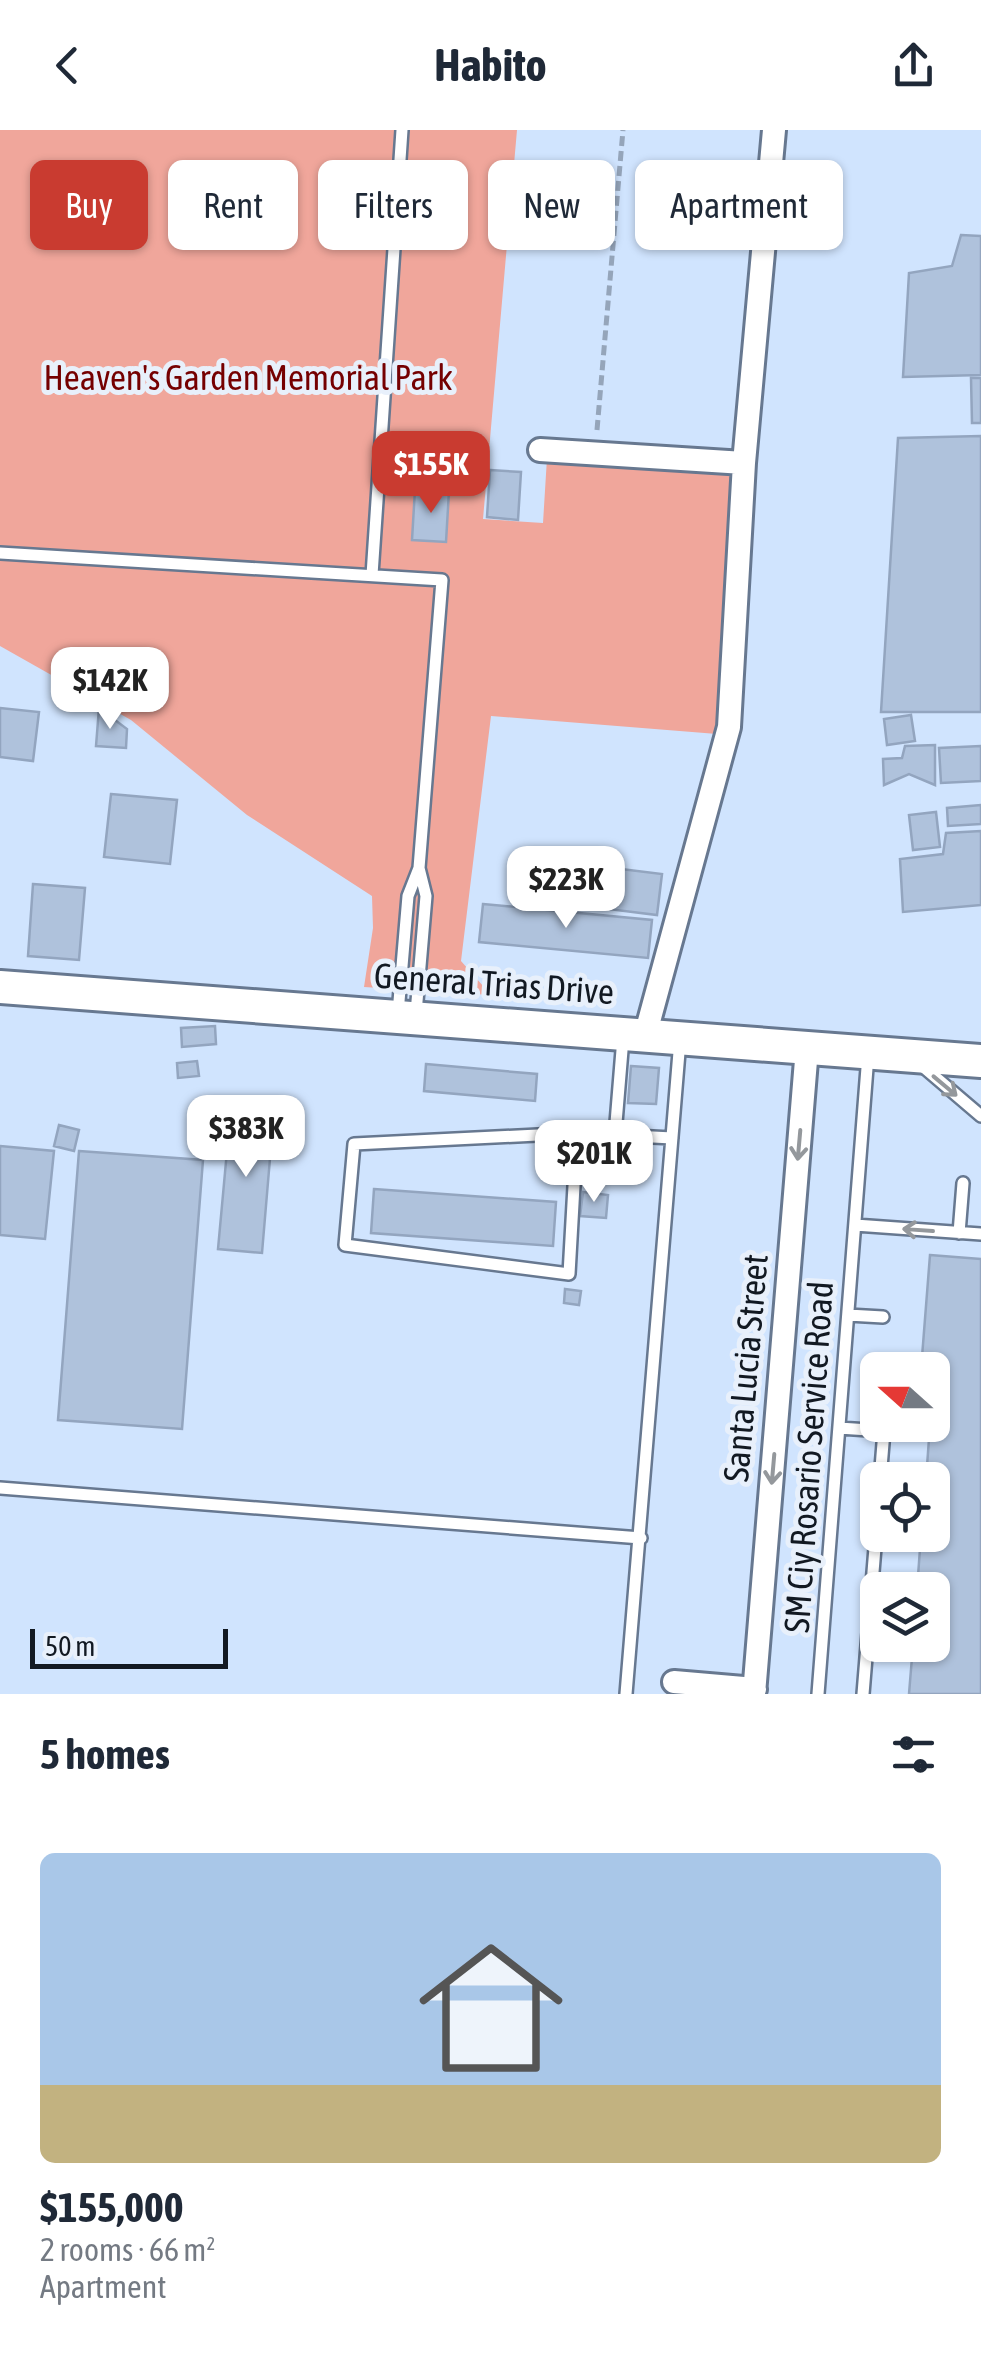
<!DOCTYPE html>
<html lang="en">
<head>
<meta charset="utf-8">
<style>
	:root { --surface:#fff; --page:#f6f6f7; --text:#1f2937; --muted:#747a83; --accent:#c93b30 }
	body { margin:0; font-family:"Asap Condensed",sans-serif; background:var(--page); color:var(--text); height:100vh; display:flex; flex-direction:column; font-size:38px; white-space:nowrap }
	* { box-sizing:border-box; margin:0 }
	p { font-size:32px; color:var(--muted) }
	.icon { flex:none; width:55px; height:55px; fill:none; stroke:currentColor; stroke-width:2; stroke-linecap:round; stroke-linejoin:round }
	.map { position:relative; height:1564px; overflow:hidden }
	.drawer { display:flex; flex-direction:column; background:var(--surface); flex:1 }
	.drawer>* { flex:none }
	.banner { position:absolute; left:30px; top:30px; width:922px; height:90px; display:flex; gap:20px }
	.needle { width:65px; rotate:291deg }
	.tools { position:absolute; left:860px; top:1222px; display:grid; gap:20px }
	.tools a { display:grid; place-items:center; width:90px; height:90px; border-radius:15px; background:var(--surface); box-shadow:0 2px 8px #0004; font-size:50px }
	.scale { position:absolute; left:30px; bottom:25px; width:198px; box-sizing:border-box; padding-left:10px; border:5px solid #121922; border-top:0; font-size:28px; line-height:35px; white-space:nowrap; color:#121922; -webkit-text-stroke:8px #e8f0fb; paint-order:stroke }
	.price { position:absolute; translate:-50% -85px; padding:0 22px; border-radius:20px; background:#fff; color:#222; font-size:32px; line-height:65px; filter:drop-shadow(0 2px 5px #0008) }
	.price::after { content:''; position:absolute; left:50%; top:60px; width:30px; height:22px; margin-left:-15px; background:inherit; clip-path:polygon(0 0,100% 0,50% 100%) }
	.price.current { background:var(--accent); color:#fff }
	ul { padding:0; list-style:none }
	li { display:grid; align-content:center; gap:20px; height:530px; padding:0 40px }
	li span { display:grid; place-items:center; height:310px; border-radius:15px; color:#555 }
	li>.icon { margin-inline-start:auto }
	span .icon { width:180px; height:180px; fill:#fffc; stroke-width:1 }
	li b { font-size:42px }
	h2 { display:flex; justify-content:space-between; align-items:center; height:120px; padding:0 40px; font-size:42px }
	.pill { padding:0 35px; border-radius:15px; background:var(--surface); box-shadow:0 2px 8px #0004; font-size:35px; line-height:90px }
	.pill.current { background:var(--accent); color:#fff }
	header { display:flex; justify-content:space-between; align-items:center; height:130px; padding:0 40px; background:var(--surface); font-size:45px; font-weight:700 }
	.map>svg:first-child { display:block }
	.green { fill:#f0a69b }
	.building { fill:#afc2dc; stroke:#93a5bf; stroke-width:2.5 }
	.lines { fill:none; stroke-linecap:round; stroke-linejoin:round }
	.service-casing { stroke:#677890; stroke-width:16 }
	.minor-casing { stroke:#677890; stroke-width:28 }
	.secondary-casing { stroke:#677890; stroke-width:38 }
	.path { stroke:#95a5ba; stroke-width:5; stroke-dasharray:10 5; stroke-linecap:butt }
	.service { stroke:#fff; stroke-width:11 }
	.minor { stroke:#fff; stroke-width:22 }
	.secondary { stroke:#fff; stroke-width:32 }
	.oneway { stroke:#94989c }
	.labels { text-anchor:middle; stroke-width:10; stroke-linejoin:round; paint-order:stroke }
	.park-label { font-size:35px; fill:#750001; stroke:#e8f0fb }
	.street-label { font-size:35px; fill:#121922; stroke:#e8f0fb }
</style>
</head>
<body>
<header><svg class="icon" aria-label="back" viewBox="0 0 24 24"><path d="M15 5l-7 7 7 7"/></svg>Habito<svg class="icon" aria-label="share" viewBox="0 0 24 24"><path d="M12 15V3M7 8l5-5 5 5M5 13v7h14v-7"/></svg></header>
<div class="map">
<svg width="981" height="1564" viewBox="0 0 981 1564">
	<rect width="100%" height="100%" fill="#d0e4fe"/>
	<path class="green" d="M0 0H517L483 389 543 393 547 328 732 340 717 604 491 586 461 831 491 865 364 857 373 798 372 766 247 685 131 590 0 516Z"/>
	<path class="building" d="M961 105 981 106V245L903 247 909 143 952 136Z
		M971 248H981V293H972Z
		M981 306V582H881L898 308Z
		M490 340 521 342 518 390 487 387Z
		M415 359 449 361 446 412 412 410Z
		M0 578 39 582 33 631 0 627Z
		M99 578 127 599 126 618 96 616Z
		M911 585 915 611 887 615 884 589Z
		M935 615V655L909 644 884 655 883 629 902 628 905 616Z
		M981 616V651L941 653 939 618Z
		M111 664 177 670 170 734 104 727Z
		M981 675V694L948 696 947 678Z
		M936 682 940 717 913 720 909 685Z
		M981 701V775L903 782 900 729 943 724 946 703Z
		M613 738 662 744 657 785 608 779Z
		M33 754 85 758 79 830 28 826Z
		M483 774 652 790 648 828 479 812Z
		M215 896 216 914 182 917 181 898Z
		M197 931 199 946 178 948 177 933Z
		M426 934 537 944 535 971 424 961Z
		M631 936 659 938 656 974 628 973Z
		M231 977 274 981 262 1123 218 1119Z
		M59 995 79 1000 74 1021 54 1016Z
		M0 1016 54 1021 45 1109 0 1105Z
		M79 1021 203 1030 182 1299 58 1290Z
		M374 1059 556 1072 553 1116 371 1103Z
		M583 1062 608 1065 606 1088 580 1086Z
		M930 1125 981 1129V1564H909L913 1515H932V1460H917L921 1405H932V1350H926L930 1295H932V1240H921Z
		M565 1159 581 1161 579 1175 564 1173Z"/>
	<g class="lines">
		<g class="service-casing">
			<path id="service" d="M0 423 442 450 419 738 408 766 398 883
				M372 445 402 0
				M416 883 426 766 419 738
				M920 934 981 986
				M577 1003 569 1144 345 1115 354 1014 577 1003 672 1008
				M615 1005 623 908
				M855 1095 981 1104
				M959 1103 963 1053
				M848 1185 883 1187
				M839 1298 884 1301 880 1350
				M0 1358 641 1408
				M626 1564 680 910
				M818 1564 868 925
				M863 1564 878 1381"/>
		</g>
		<g class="minor-casing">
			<path id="minor" d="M540 320 744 333
				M645 906 729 597 744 333 774 0
				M674 1552 755 1559
				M754 1564 807 918"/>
		</g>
		<g class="secondary-casing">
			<path id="secondary" d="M0 857 981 931"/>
		</g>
		<path class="path" d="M597 300 623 0"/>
		<use href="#service" class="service"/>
		<use href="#minor" class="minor"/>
		<use href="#secondary" class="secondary"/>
	</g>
	<defs><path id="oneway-shaft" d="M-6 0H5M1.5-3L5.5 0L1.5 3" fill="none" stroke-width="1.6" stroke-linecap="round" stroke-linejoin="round" transform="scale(2.5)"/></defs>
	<g class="oneway">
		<use href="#oneway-shaft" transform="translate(945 956) rotate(40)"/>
		<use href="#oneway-shaft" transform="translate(799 1015) rotate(95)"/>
		<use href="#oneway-shaft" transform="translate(918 1100) rotate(-176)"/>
		<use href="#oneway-shaft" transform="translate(773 1339) rotate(95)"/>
	</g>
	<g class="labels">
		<g class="park-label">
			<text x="248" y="260">Heaven's Garden Memorial Park</text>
		</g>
		<g class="street-label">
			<text transform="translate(494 854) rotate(4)" y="12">General Trias Drive</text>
			<text transform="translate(746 1238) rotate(-85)" y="12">Santa Lucia Street</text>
			<text transform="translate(809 1327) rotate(-86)" y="12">SM Ciy Rosario Service Road</text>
		</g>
	</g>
</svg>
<div class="tools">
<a><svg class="needle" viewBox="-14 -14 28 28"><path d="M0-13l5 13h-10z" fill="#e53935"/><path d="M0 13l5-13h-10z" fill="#747a83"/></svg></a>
<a><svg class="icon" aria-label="locate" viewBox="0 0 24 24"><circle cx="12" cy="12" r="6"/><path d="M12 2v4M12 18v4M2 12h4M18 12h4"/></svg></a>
<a><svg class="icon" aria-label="layers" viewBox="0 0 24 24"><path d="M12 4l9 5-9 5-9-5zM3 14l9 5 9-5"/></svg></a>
</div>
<div class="scale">50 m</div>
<b class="price current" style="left:431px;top:386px">$155K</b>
<b class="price" style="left:110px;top:602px">$142K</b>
<b class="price" style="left:566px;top:801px">$223K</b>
<b class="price" style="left:246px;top:1050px">$383K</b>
<b class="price" style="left:594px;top:1075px">$201K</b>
<div class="banner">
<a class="pill current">Buy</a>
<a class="pill">Rent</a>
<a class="pill">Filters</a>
<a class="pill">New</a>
<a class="pill">Apartment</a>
</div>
</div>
<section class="drawer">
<h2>5 homes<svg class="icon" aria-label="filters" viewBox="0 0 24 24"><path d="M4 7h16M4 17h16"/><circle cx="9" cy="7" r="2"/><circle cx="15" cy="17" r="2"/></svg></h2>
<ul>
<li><span style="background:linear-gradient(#a9c7e8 75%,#c2b280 0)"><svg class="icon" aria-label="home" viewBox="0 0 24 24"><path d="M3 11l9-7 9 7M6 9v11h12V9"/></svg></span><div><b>$155,000</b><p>2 rooms · 66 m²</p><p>Apartment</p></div></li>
</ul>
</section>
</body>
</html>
